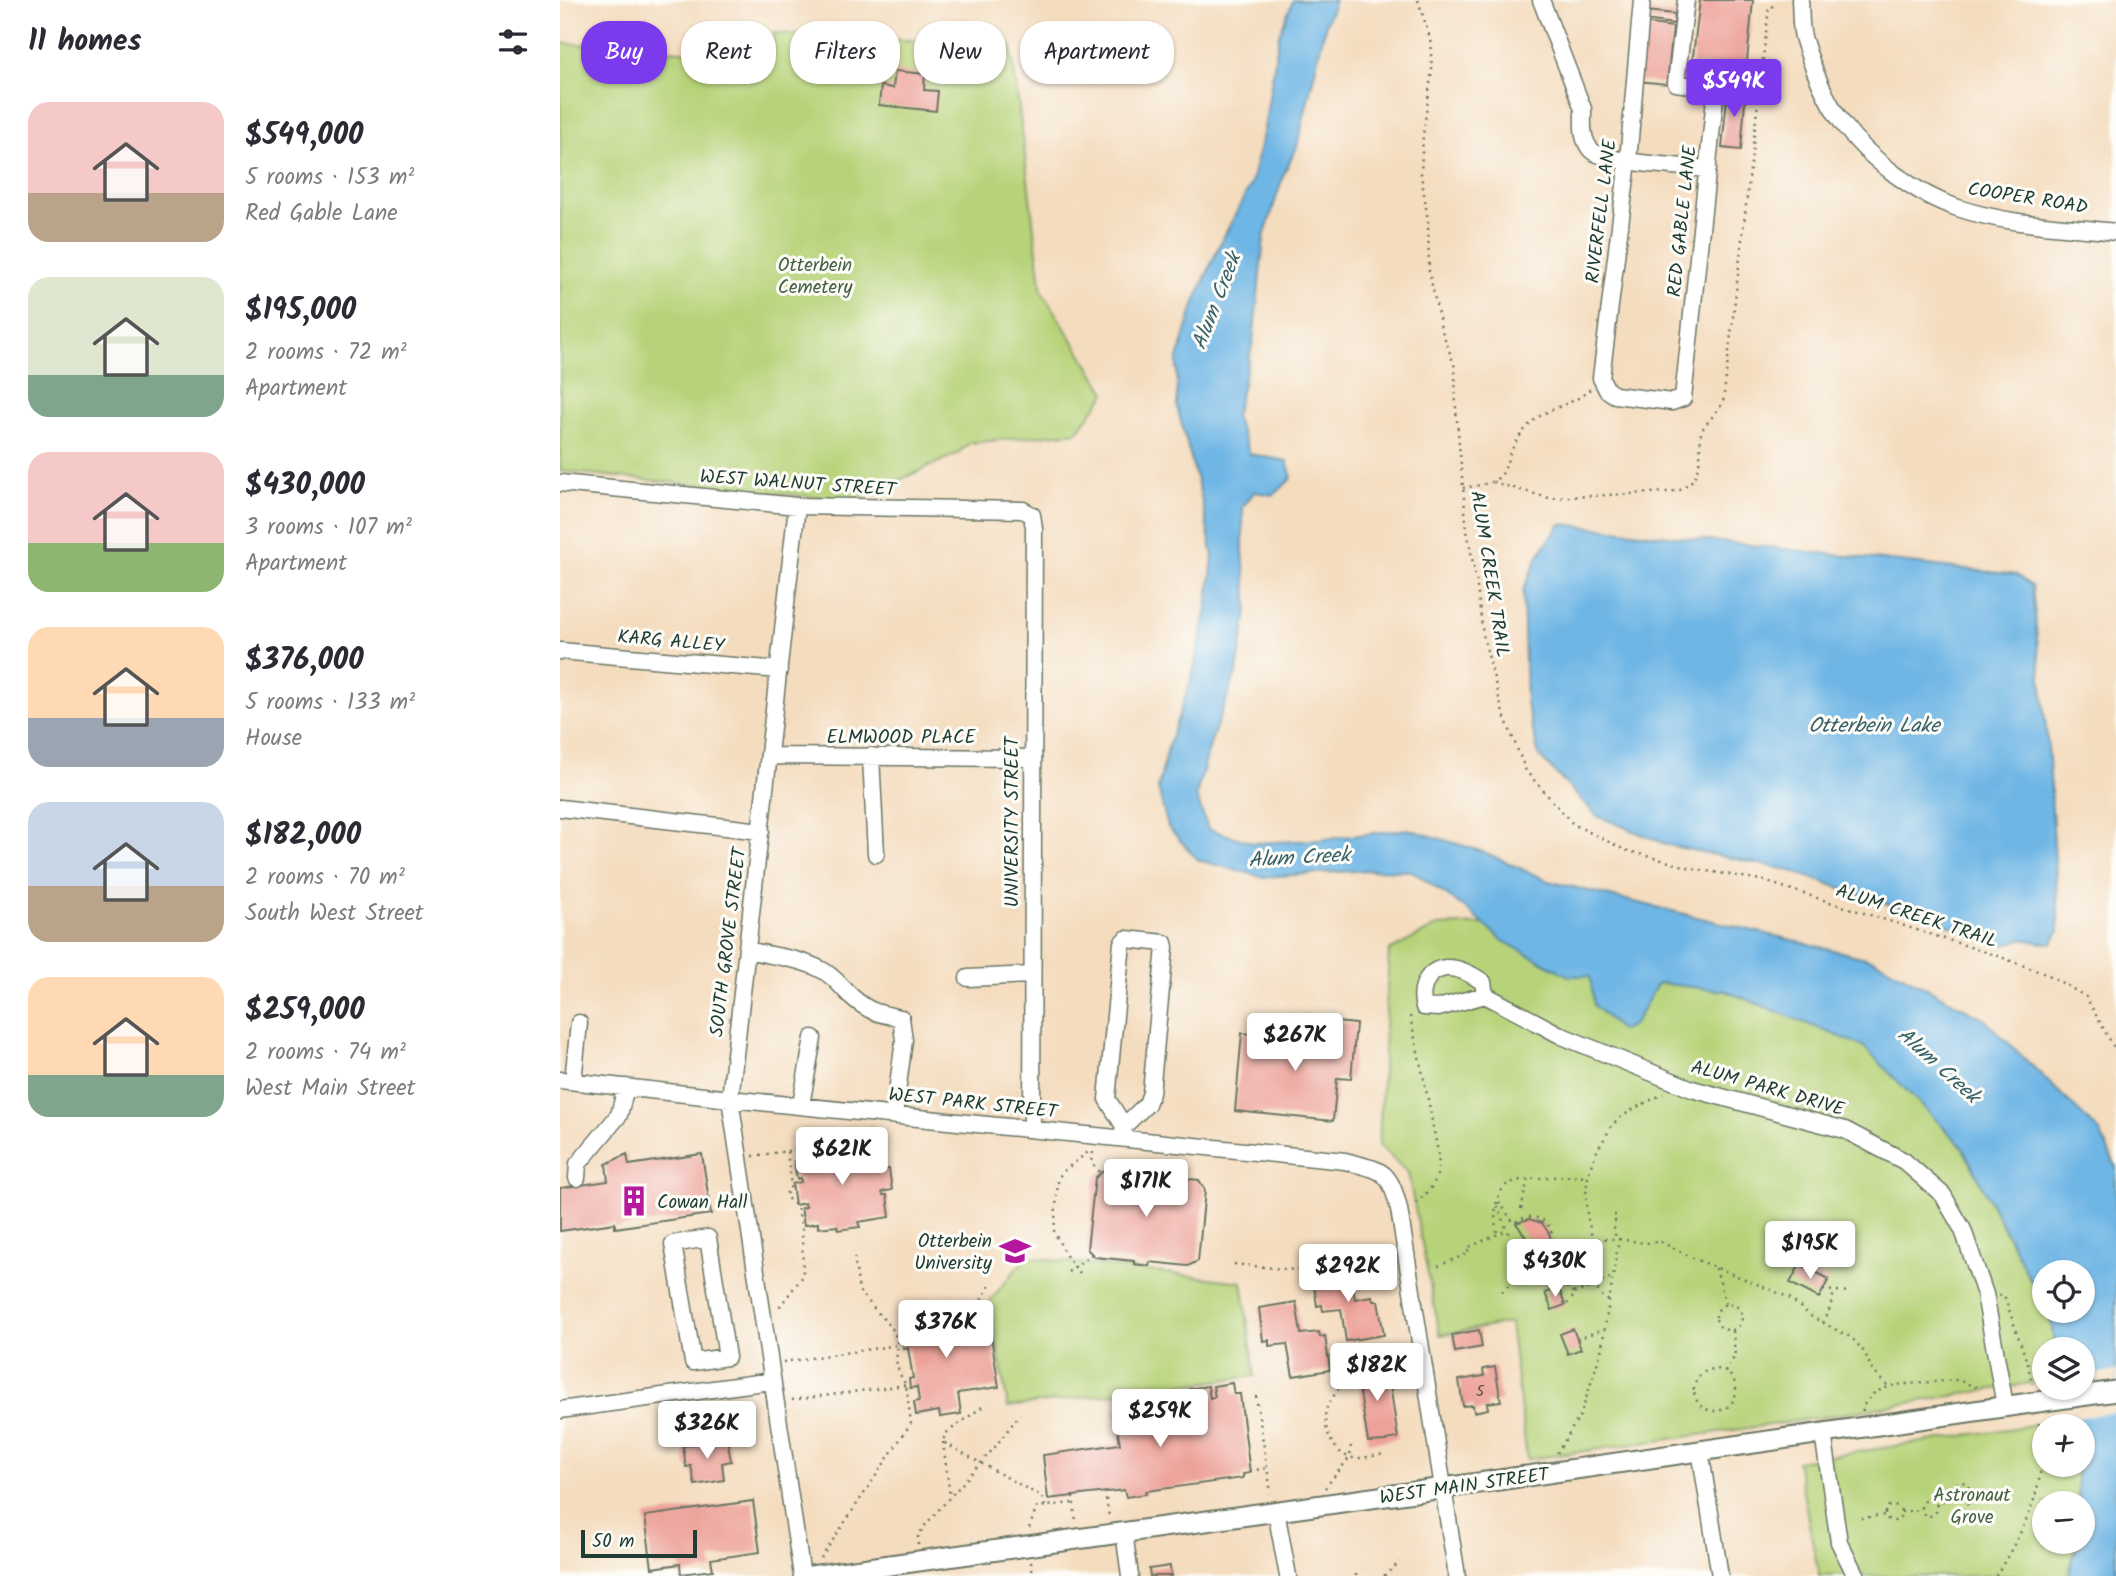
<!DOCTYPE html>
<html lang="en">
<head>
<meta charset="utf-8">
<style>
	:root { --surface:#fff; --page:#f7f7f7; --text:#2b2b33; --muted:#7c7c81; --accent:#7c3aed }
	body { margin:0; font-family:Kalam,sans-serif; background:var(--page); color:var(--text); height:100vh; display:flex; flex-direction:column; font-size:26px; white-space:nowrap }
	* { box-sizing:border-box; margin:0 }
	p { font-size:23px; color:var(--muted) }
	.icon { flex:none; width:38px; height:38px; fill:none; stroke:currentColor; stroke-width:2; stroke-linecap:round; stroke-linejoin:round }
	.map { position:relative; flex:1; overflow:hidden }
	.details { display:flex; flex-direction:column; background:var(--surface); width:560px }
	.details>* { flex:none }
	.banner { position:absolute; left:21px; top:21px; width:665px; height:63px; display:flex; gap:14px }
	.buttons { position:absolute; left:1472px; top:1260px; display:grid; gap:14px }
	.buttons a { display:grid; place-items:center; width:63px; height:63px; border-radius:50%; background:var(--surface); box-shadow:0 2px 5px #0004; font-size:35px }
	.scale { position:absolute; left:21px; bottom:18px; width:116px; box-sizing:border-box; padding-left:7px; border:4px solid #1f3d34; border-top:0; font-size:19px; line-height:24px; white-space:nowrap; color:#1f3d34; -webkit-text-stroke:5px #fdfcf7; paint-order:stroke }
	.price { position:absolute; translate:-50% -60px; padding:0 16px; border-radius:7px; background:#fff; color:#222; font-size:23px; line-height:46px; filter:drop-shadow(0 2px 4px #0008) }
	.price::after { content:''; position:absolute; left:50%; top:42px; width:21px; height:16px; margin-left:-10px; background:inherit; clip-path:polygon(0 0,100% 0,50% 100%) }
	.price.on { background:var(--accent); color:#fff }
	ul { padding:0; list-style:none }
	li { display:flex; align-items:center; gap:21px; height:175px; padding:0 28px }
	li span { display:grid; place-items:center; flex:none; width:196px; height:140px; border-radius:21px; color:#555 }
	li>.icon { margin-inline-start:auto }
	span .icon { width:84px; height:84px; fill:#fffc; stroke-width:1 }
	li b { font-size:30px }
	h2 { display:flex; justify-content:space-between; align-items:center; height:84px; padding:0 28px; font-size:30px }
	.chip { padding:0 24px; border-radius:28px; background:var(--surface); box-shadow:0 2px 5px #0004; font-size:24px; line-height:63px }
	.chip.on { background:var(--accent); color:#fff }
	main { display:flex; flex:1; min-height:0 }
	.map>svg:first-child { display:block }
	.green { fill:#b7d379; stroke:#6b8856; stroke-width:2 }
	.water { fill:#6eb6e5; stroke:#467a8c; stroke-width:2 }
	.pier { fill:#f4dcbe }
	.building { fill:#eda199 }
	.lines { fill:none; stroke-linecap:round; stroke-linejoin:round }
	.minor-casing { stroke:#6a7564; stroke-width:19 }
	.major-casing { stroke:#6a7564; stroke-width:23 }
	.path { stroke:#6a7564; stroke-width:2.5; stroke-dasharray:2 5; stroke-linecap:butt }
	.minor { stroke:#fff; stroke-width:16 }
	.major { stroke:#fff; stroke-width:19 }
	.major-bridge-casing { stroke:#6a7564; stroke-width:23; stroke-linecap:butt }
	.major-bridge { stroke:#fff; stroke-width:19 }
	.labels { text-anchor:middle; stroke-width:6; stroke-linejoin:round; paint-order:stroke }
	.number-label { font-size:16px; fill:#52564d }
	.street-label { font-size:19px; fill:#1f3d34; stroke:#fdfcf7 }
	.park-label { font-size:19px; fill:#456245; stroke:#fdfcf7 }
	.poi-label { font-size:19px; fill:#1f3d34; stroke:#fdfcf7; text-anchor:start }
	.water-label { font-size:21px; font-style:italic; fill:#376169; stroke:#fdfcf7 }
</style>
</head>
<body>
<main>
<section class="details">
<h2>11 homes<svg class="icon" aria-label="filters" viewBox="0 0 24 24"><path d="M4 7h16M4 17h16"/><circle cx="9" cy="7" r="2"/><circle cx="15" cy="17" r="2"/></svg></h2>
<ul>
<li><span style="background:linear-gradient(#f6c9c9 65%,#b9a48a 0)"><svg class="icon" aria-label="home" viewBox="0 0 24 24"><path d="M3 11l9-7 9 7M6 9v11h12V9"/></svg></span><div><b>$549,000</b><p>5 rooms · 153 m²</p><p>Red Gable Lane</p></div></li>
<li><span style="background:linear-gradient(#dfe7d0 70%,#7fa58c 0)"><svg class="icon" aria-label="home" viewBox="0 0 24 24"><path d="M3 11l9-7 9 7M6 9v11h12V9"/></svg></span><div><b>$195,000</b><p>2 rooms · 72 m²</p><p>Apartment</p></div></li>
<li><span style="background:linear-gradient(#f6c9c9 65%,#8fb573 0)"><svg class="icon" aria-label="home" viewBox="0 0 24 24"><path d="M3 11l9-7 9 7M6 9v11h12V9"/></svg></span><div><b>$430,000</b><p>3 rooms · 107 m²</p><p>Apartment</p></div></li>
<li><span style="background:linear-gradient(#ffd9b3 65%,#9aa5b1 0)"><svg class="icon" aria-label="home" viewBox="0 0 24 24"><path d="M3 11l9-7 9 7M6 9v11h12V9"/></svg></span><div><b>$376,000</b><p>5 rooms · 133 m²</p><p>House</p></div></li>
<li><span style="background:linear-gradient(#c9d6e8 60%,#b9a48a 0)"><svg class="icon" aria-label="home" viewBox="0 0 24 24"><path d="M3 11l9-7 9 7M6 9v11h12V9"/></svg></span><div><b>$182,000</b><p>2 rooms · 70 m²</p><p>South West Street</p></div></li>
<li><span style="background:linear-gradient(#ffd9b3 70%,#7fa58c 0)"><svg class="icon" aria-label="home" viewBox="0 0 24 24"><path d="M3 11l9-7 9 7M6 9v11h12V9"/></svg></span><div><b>$259,000</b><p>2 rooms · 74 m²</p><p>West Main Street</p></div></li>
</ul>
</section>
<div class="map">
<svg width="1556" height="1576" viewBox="0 0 1556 1576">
	<rect width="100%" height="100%" fill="#fdfcf7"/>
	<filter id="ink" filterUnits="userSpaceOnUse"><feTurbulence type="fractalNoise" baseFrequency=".0143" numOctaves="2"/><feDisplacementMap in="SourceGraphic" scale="14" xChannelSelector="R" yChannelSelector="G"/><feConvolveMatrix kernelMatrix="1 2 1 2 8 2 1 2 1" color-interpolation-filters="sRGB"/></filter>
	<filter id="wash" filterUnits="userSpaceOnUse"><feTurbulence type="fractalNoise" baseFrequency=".00686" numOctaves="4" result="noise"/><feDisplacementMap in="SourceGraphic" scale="28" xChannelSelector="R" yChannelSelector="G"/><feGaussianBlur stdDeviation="1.57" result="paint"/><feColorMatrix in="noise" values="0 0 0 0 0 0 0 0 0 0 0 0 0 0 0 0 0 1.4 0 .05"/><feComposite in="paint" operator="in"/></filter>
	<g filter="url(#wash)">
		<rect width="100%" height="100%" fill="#f4dcbe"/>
		<path class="green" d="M214 33 451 46 482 292 546 393 517 432 409 443 397 454 293 501 0 471V43L212 57Z
			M1000 921 1074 1024 1097 983 1166 991 1303 1046 1402 1146 1484 1307V1311H1486L1491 1321 1495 1349H1484V1381L1231 1422 967 1459 950 1323 880 1335 848 1173 819 1145 829 951 877 926Z
			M466 1257 682 1282 695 1376 448 1407 429 1302Z
			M1512 1419V1426H1484V1465H1516L1519 1503H1484V1542H1518L1508 1576H1259L1237 1461Z"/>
		<path class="water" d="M733 0H775L766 23 737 147 724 173 704 237 693 342 675 416 690 454 727 461 732 478 714 495 694 492 683 507V552L688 608 677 671 652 738 636 795 648 829 694 843 758 840 848 829 924 852 988 881 1314 960 1423 1018 1540 1132 1556 1167V1576H1508L1518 1542H1522V1503H1519L1516 1465H1522V1426H1512L1502 1388H1522V1349H1495L1491 1321 1486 1311H1522V1272H1484V1307L1402 1146 1303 1046 1166 991 1098 983 1074 1024 1061 1031 1034 1005 1030 976H1009L943 941 906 909 852 871 808 870 703 877 638 860 608 827 598 788 608 747 632 677 647 608 653 557 641 496 617 407V362L635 302 658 248 691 184 704 129 719 35Z
			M1001 524 1457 575 1472 587 1489 758 1499 931 1493 942C1473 947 1469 932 1447 945L1228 870 1108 845 1037 816 979 756 966 702 963 591 979 554Z"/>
		<path class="pier" d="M1556 1371V1412L1508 1419 1499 1388H1522L1523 1375Z"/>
		<g id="blocks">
			<path class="building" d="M1140 0H1193L1186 71 1132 64Z
				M1085 11 1115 14 1114 24 1084 20Z
				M1084 23 1113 27 1107 84 1077 81Z
				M335 71 365 74 364 90 378 91 376 111 319 105 321 86 333 88Z
				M1168 88 1186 90 1181 150 1162 148Z
				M765 1021 796 1024 791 1079 777 1078 773 1121 675 1111 682 1033 763 1041Z
				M287 1145V1148L306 1145 307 1150 319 1149 323 1165 319 1166 320 1170 329 1169 332 1190 322 1192 323 1195H327L330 1217 298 1222 300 1227 278 1230 277 1226 258 1228V1223L244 1225 241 1208 246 1207 245 1203 235 1205 232 1184 241 1182V1178L237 1179 234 1161 246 1159V1155L261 1152V1149Z
				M67 1154 69 1165 142 1154 151 1214 55 1228V1223L0 1231V1188L48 1181 46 1164Z
				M543 1171 639 1180 645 1190 638 1261 628 1266 590 1262 589 1266 574 1264V1261L535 1257 527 1249 535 1178Z
				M969 1219 982 1223 990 1235 989 1248 981 1259 956 1223Z
				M1240 1264 1269 1279 1259 1298 1230 1283Z
				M790 1267 795 1299 812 1296 813 1301H818L824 1335 786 1341 781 1309 763 1311 762 1305 757 1306 752 1273Z
				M999 1288 1005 1305 992 1310 985 1293Z
				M736 1302 741 1334 759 1332 760 1337 765 1336 770 1370 733 1376 727 1344 709 1346V1340L703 1341 699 1308Z
				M363 1304V1310L385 1306 389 1329 382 1330 383 1338 402 1334 401 1327 429 1323 439 1387 398 1393 401 1414 380 1417 379 1411 356 1415 354 1402 359 1401 357 1387 350 1388 349 1379 353 1378 348 1348 344 1349 342 1340 347 1339 345 1324 341 1320 340 1313 342 1307Z
				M1013 1329 1021 1349 1008 1354 1000 1334Z
				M919 1330 922 1347 895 1352 892 1335Z
				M815 1364V1366L827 1364 838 1438 826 1440V1441L808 1442 796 1369Z
				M935 1367 941 1401 927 1403 928 1409 914 1412 913 1405 903 1406 899 1380 924 1376 923 1369Z
				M672 1383 674 1394H680L690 1473 683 1474V1478L586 1491V1494L566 1497 564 1490 488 1499 483 1455 560 1444 554 1410 631 1400 629 1389 648 1386 650 1398 655 1397 653 1386Z
				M167 1439 171 1461 162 1463 164 1480 135 1485 131 1466 126 1467 123 1446Z
				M193 1501 200 1552 151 1559 153 1570 121 1574 120 1564 92 1568 85 1516Z
				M610 1566 611 1576H590L589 1569Z"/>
		</g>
	</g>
	<g filter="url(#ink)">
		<use href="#blocks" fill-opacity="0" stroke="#6a7564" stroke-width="2"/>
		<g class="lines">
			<g class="minor-casing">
				<path id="minor" d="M981 0 1023 109C1023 123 1021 139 1031 150 1043 163 1127 167 1148 169
					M1082 0 1068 161 1041 378 1047 390 1055 395 1112 402 1123 398 1156 89 1116 83 1126 0
					M1240 0C1241 12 1240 26 1243 37 1252 67 1265 99 1283 124 1309 159 1357 195 1398 208 1448 225 1504 226 1556 232
					M0 483 237 506 463 510 472 515 474 528 472 1128
					M237 506 170 1099 242 1576
					M0 651 219 670
					M209 756 472 758
					M311 756 316 854
					M0 808 201 831
					M187 950C212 956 240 958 262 970 275 977 281 987 291 996 308 1012 320 1014 341 1018L344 1040 334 1115
					M408 978 471 975
					M925 995 878 1008 864 1007C859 990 866 970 886 968 899 967 913 975 923 982L925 995 1002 1036 1132 1089 1285 1130 1344 1161 1383 1195 1403 1230 1425 1294 1445 1406
					M0 1080 170 1099 785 1161C822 1171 829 1168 839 1209L897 1576
					M13 1081 19 1023
					M241 1105 253 1038
					M562 1138 564 1126 587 1104 591 1093 605 947 604 943 566 939 562 943 547 1099 564 1126
					M17 1178 18 1164 59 1115 66 1087
					M148 1238 167 1357 133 1362 113 1244Z
					M0 1410 212 1381
					M1263 1433 1279 1542 1296 1576
					M1140 1450 1160 1576
					M716 1511 728 1576
					M564 1532 570 1576"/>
			</g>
			<g class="major-casing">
				<path id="major" d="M251 1576 905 1485 1470 1403"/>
			</g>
			<path class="path" d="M858 0 870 38 872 70 863 135 861 174 868 221 869 271 881 328 895 367 896 410 907 531 916 579 923 635 942 710 966 771 1013 824 1065 850 1135 869 1201 880 1438 956 1491 976 1526 997 1556 1051
				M933 482 989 498 1108 492 1120 490 1134 479 1140 460 1141 431 1163 403 1209 7 1214 6
				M903 488C913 486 926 485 935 480 946 474 946 463 950 453 957 439 965 427 977 418 994 406 1015 404 1030 389
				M850 1016C858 1053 867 1090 873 1127 876 1142 881 1159 877 1175 873 1188 865 1196 854 1204
				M227 1151 310 1138 309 1130
				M533 1152 531 1162 540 1173
				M193 1156 227 1151 231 1186 226 1194 227 1198 237 1206 242 1228 243 1276 217 1310
				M578 1174V1170L604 1160
				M939 1202 954 1223C982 1203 1007 1237 982 1259L989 1272
				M937 1206C950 1238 966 1281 1008 1270 1016 1268 1025 1263 1029 1255 1036 1243 1029 1227 1027 1214 1024 1186 1028 1166 1042 1142 1046 1137 1049 1129 1053 1124 1067 1111 1087 1102 1103 1094
				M961 1209 968 1179 1003 1176 1027 1177
				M1054 1215H1056L1054 1228 1056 1239
				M937 1232C933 1219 935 1196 945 1186 951 1181 961 1180 968 1179
				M1059 1239 1085 1243 1101 1242 1133 1258 1228 1297 1252 1317 1292 1338 1305 1353 1312 1370 1320 1379 1330 1387
				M674 1264 744 1271 747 1258 798 1263 800 1264 802 1278
				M878 1266 909 1253 907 1248 947 1230
				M1156 1268 1166 1304
				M744 1271 766 1262
				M508 1272 532 1254
				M520 1273 508 1259 494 1232 498 1182 501 1173 528 1152
				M994 1273 1001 1287 1010 1288 1013 1293
				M1037 1286 1041 1281 1051 1278
				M1263 1290 1289 1292
				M942 1292 970 1262
				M1439 1295H1444L1468 1365 1472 1384
				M1156 1317a13 13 0 1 1 26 0a13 13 0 1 1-26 0Z
				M1007 1304 1013 1297V1293L1037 1286 1039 1294 1049 1301
				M1262 1323 1270 1308 1274 1292
				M412 1326 419 1304 431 1283
				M1017 1339 1044 1329
				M223 1362 338 1345
				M1134 1390a21 21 0 1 1 42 0a21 21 0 1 1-42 0Z
				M1165 1372 1175 1356 1173 1330
				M786 1377C781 1386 769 1401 766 1410 762 1428 773 1455 793 1458 803 1459 815 1455 825 1454
				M696 1396 711 1493
				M232 1400 346 1385
				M422 1407 385 1434 383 1442 482 1497 485 1506
				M1303 1411 1302 1407 1315 1392 1334 1385 1398 1380 1418 1388
				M383 1442 390 1497
				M997 1453 1021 1414 1041 1352 1059 1239H1032
				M690 1471 707 1468
				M1393 1490a8 8 0 1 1 16 0a8 8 0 1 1-16 0Z
				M765 1488 790 1457 791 1444
				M545 1492 549 1517
				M513 1496 516 1521
				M1404 1497 1408 1505
				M1361 1508a8 8 0 1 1 16 0a8 8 0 1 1-16 0Z
				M1376 1505 1394 1494
				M1325 1513a8 8 0 1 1 16 0a8 8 0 1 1-16 0Z
				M1341 1512 1361 1510
				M1301 1518 1325 1515
				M469 1528 477 1507 513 1503
				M358 1545V1536L366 1524 435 1447 460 1414
				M261 1558 351 1423 346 1385 339 1373 336 1360 338 1345 334 1331 299 1291 294 1255
				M471 1562 473 1576
				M796 1576V1574L799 1573
				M824 1576 840 1562
				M1436 1576C1467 1524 1491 1481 1478 1418"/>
			<use href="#minor" class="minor"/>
			<use href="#major" class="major"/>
			<g class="major-bridge-casing">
				<path id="major-bridge" d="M1470 1403 1556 1391"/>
			</g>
			<use href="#major-bridge" class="major-bridge"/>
		</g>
	</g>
	<defs>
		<g id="building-bare" transform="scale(2.415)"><path d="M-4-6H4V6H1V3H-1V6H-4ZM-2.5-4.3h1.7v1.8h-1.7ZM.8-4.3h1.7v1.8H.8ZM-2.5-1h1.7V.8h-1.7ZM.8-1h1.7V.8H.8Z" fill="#b5179e" stroke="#fdfcf7" stroke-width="2.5" paint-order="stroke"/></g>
		<g id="university-bare" transform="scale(2.415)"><path d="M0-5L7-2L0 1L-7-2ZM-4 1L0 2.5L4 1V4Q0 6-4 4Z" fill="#b5179e" stroke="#fdfcf7" stroke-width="2.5" paint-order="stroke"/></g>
	</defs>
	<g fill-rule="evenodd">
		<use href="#building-bare" x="74" y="1201"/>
		<use href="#university-bare" x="455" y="1251"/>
	</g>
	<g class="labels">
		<g class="number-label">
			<text x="920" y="1396">5</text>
		</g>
		<g class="street-label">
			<text transform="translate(1468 197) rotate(9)" y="7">COOPER ROAD</text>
			<text transform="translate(1040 211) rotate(-83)" y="7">RIVERFELL LANE</text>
			<text transform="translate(1121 221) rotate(-84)" y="7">RED GABLE LANE</text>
			<text transform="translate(238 482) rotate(4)" y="7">WEST WALNUT STREET</text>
			<text transform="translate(931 574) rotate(81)" y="7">ALUM CREEK TRAIL</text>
			<text transform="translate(111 640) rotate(5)" y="7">KARG ALLEY</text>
			<text x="341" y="743">ELMWOOD PLACE</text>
			<text transform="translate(451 822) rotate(-90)" y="7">UNIVERSITY STREET</text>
			<text transform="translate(1357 915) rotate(18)" y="7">ALUM CREEK TRAIL</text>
			<text transform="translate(167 942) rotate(-83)" y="7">SOUTH GROVE STREET</text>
			<text transform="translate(1208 1087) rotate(16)" y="7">ALUM PARK DRIVE</text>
			<text transform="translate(413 1102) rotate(6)" y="7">WEST PARK STREET</text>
			<text transform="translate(904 1485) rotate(-8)" y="7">WEST MAIN STREET</text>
		</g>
		<g class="park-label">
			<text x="255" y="271">Otterbein<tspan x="255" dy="22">Cemetery</tspan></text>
			<text x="1412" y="1501">Astronaut<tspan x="1412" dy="22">Grove</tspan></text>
		</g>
		<g class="poi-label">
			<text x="97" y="1208">Cowan Hall</text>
			<text x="432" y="1247" text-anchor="end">Otterbein<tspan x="432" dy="22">University</tspan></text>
		</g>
		<g class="water-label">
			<text transform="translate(656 301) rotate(-69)" y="7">Alum Creek</text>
			<text x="1314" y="732">Otterbein Lake</text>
			<text transform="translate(739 857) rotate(-3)" y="7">Alum Creek</text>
			<text transform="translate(1379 1065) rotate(42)" y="7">Alum Creek</text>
		</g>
	</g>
</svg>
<div class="buttons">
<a><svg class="icon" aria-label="locate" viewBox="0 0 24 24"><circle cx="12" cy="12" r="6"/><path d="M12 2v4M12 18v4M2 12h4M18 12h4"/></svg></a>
<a><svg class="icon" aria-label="layers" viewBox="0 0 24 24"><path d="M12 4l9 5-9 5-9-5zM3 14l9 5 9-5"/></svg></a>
<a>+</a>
<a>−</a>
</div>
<div class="scale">50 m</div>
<b class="price on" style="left:1174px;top:119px">$549K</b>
<b class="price" style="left:735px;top:1073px">$267K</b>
<b class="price" style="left:282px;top:1187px">$621K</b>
<b class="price" style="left:586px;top:1219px">$171K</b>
<b class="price" style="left:1250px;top:1281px">$195K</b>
<b class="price" style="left:995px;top:1299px">$430K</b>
<b class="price" style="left:788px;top:1304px">$292K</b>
<b class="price" style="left:386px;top:1360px">$376K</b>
<b class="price" style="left:817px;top:1403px">$182K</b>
<b class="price" style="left:600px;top:1449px">$259K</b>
<b class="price" style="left:147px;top:1461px">$326K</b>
<div class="banner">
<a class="chip on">Buy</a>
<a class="chip">Rent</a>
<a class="chip">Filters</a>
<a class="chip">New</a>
<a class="chip">Apartment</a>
</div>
</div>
</main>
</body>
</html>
